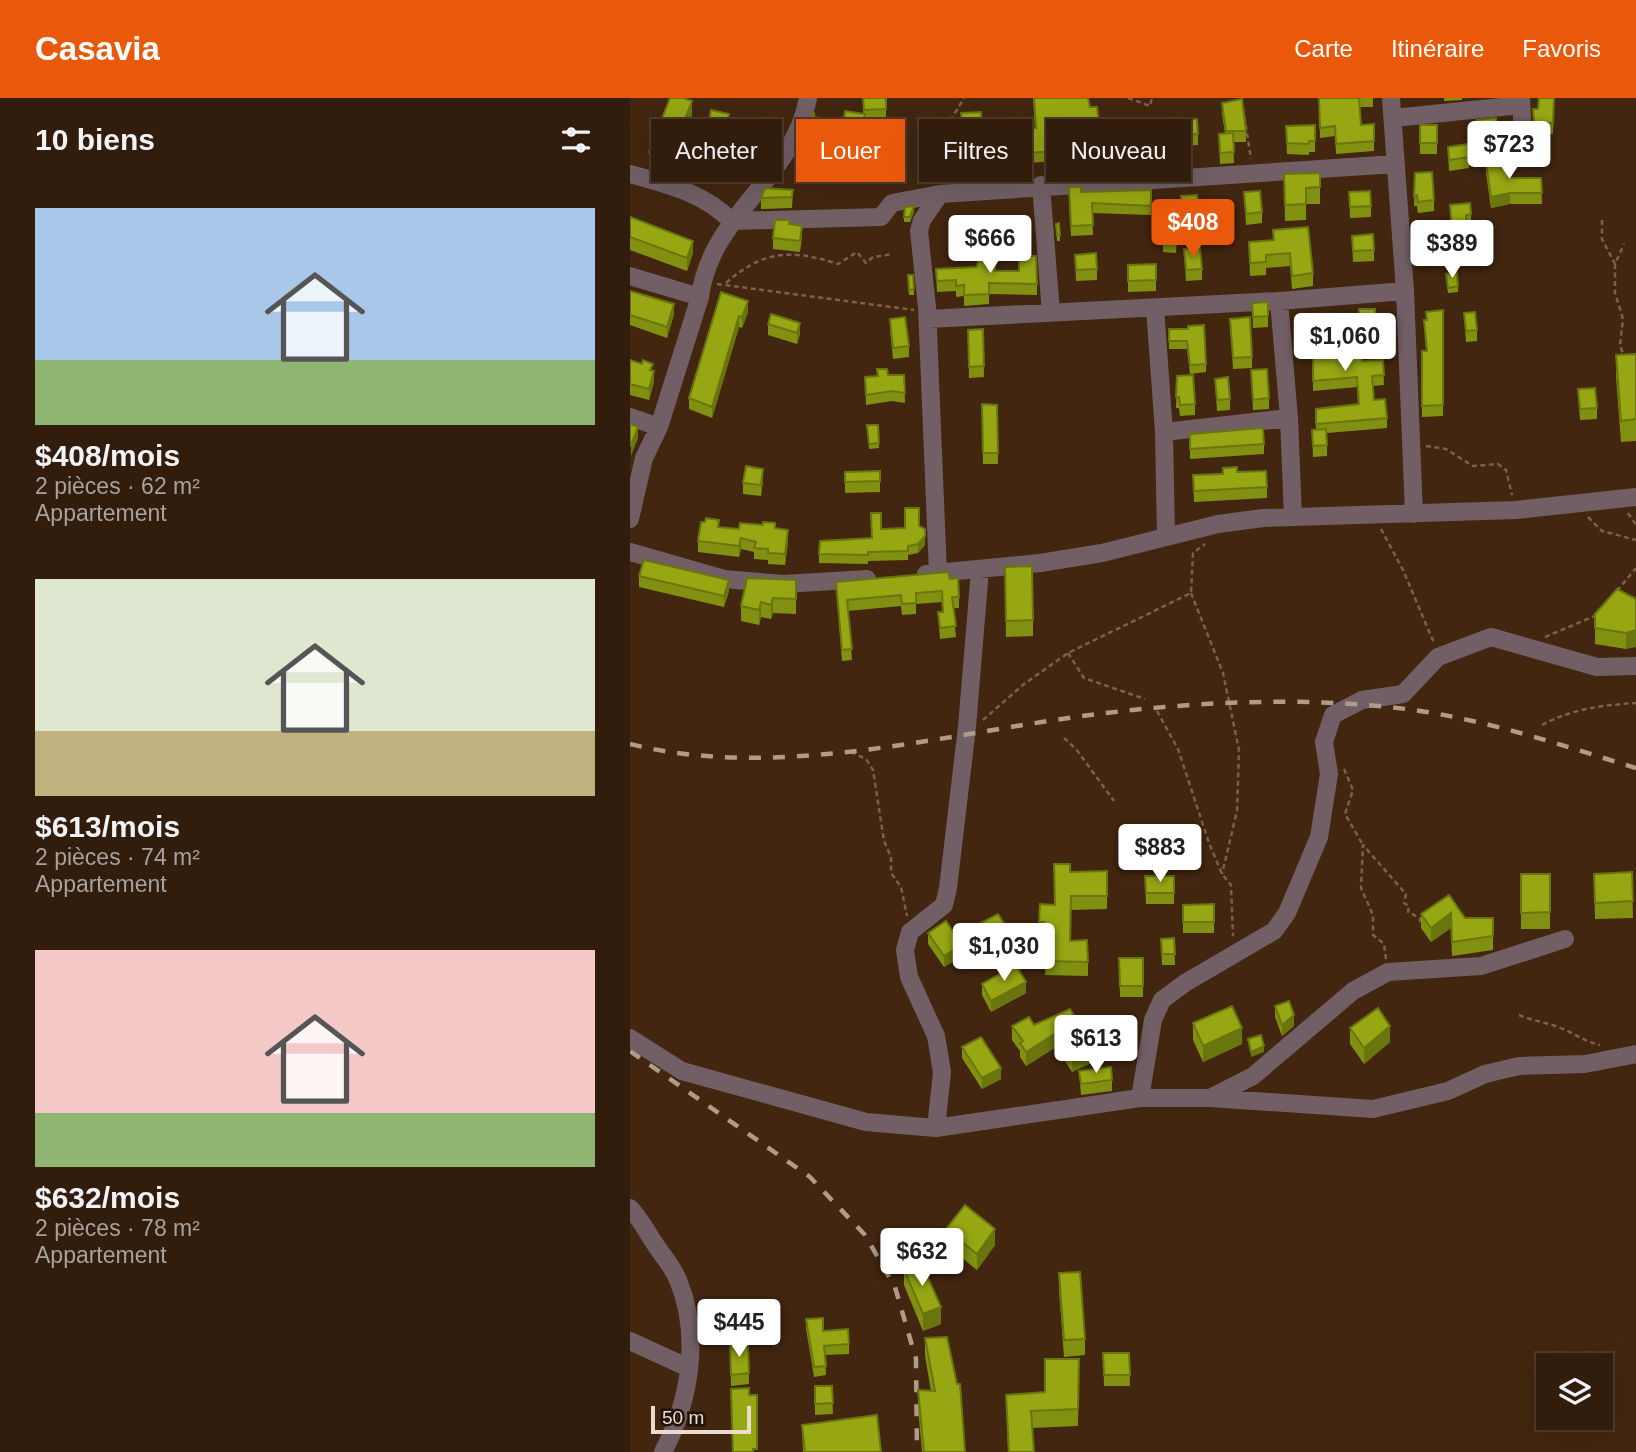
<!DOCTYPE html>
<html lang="fr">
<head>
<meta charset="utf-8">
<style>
	:root { --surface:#321c0c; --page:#3d291a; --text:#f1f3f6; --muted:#a8a19d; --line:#4d3a2d; --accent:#ea580c }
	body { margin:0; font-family:Arial,sans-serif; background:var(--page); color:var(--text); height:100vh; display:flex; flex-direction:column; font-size:26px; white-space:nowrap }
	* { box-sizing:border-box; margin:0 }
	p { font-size:23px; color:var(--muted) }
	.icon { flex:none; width:38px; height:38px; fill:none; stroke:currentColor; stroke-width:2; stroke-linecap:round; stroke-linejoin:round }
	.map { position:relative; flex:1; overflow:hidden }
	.details { display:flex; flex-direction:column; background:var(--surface); width:630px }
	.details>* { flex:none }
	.top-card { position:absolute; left:21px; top:21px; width:665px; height:63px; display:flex; gap:14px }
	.controls { position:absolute; left:906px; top:1255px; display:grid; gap:14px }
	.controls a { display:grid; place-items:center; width:77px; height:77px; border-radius:0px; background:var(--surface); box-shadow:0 7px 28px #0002,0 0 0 2px var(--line); font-size:35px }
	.scale { position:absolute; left:21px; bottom:18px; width:100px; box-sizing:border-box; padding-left:7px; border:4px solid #ecdacd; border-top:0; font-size:19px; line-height:24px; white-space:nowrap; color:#ecdacd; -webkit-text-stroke:5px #1f1309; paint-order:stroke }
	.price { position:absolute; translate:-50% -60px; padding:0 16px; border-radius:7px; background:#fff; color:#222; font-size:23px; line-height:46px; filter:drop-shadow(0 2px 4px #0008) }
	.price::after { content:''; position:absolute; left:50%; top:42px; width:21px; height:16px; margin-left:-10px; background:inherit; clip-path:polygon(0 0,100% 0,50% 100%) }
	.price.current { background:var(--accent); color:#fff }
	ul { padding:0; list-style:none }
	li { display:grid; align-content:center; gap:14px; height:371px; padding:0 35px }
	li span { display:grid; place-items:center; height:217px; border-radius:0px; color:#555 }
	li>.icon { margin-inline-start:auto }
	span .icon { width:126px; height:126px; fill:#fffc; stroke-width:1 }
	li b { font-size:30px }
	h2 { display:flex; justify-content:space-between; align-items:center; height:84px; padding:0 35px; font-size:30px }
	.chip { padding:0 24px; border-radius:0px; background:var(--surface); box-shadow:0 7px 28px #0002,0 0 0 2px var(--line); font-size:24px; line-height:63px }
	.chip.current { background:var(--accent); color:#fff }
	header { display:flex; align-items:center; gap:42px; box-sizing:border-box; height:98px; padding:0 35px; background:var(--accent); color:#fff }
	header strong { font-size:33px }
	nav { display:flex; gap:38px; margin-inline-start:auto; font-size:24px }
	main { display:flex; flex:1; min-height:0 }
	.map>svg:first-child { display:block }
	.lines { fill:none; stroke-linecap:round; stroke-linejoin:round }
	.path { stroke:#7a614e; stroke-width:2.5; stroke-dasharray:5 3.5; stroke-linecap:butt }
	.minor { stroke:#715f65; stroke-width:18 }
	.rail { stroke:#b09b8b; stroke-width:4.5; stroke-dasharray:12 12; stroke-linecap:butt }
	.wall { fill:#819010 }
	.shaded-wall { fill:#69750d }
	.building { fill:#96a713; stroke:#69750d; stroke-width:2 }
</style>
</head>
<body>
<header>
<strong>Casavia</strong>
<nav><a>Carte</a><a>Itinéraire</a><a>Favoris</a></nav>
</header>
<main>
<section class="details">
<h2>10 biens<svg class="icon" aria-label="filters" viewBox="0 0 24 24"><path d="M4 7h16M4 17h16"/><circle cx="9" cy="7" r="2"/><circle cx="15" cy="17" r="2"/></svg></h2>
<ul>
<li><span style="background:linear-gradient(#a9c7e8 70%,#8fb573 0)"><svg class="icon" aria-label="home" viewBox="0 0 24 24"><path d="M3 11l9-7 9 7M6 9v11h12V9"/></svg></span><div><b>$408/mois</b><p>2 pièces · 62 m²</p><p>Appartement</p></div></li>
<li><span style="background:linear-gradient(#dfe7d0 70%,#c2b280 0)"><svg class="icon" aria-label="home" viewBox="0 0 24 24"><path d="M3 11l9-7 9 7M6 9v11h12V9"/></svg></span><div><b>$613/mois</b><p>2 pièces · 74 m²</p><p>Appartement</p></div></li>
<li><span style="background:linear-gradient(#f6c9c9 75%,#8fb573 0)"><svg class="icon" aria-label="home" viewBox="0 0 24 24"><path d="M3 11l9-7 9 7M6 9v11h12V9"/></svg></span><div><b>$632/mois</b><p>2 pièces · 78 m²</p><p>Appartement</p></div></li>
</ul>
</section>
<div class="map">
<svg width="1006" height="1354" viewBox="0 0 1006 1354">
	<rect width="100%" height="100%" fill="#422610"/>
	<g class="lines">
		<path class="path" d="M498 0 520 8 522 0
			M613 10 621 61
			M316 30 334 0
			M972 122V141L985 166 994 146
			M985 166V195L993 221 990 247 994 259
			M96 185C133 152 162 151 208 166L227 154 236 165 243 159 262 156
			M87 186 284 212
			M796 348 816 351 843 368 868 366 876 372 882 397
			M998 415 1006 427
			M958 419 972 433 1006 442
			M751 431 773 472 804 545
			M987 493 1006 470
			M561 495 593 575 609 652 607 713 592 776
			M915 539 967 517
			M438 555 454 580 515 601
			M527 613 548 651 579 745 592 776 601 787 603 838
			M353 622 394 586 438 555 561 495 563 455 575 446
			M912 627C941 611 973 607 1006 605
			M434 640 446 651 484 703
			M221 654 236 661 243 672 254 743 261 759V775L271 789 277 818
			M714 671 723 692 715 716 733 747
			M756 861 754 846 743 837V817L731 790 733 747 776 796 774 805 779 808 778 814 790 820V826
			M889 917C903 923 915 924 928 929 943 934 954 944 970 947"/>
		<path class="minor" d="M761 0 775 193 784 416
			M891 0 894 60
			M763 20 891 7
			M0 76C36 86 75 95 101 123L251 119 262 105 310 96 766 66
			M411 87 421 215
			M0 178 70 199
			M649 203 659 320 663 419
			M525 210 534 334 536 439
			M298 221 649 203 775 193
			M0 319 29 329
			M534 334 659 320
			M0 421 14 360 29 329 70 199C80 117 163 81 178 0
			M0 454 94 481 153 486 237 481
			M296 476 410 465 472 455 588 426 633 420 886 412 1006 399
			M308 476 297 209 289 133 292 122 310 96
			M0 940 52 973 236 1024 306 1030 510 1000H580L743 1011 818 993 855 976 889 968 955 966 1006 956
			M510 1000 523 922 532 902 555 885 644 833 657 815 689 739 699 676 694 644 703 617 732 602 773 596 808 559 861 539 967 569 1006 568
			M580 1000 623 978 723 893 758 874 851 868 935 841
			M306 1030 312 974 306 938 279 879 275 852 280 834 314 807 318 790 337 629 350 472
			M0 1110C10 1120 17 1134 25 1146 32 1157 43 1169 48 1182 71 1237 60 1303 33 1354
			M0 1243 59 1270"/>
		<path class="rail" d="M0 646C154 684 322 633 476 615 576 603 677 599 776 611 855 621 931 647 1006 670
			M0 953 180 1079 235 1137 265 1189 286 1261 287 1354"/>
	</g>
	<path class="wall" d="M233 0H256V22L235 23 232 47 215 45 213 77 180 75 181 42H175V31L184 20 214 23 233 16Z
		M403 0H458L460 9 470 34V45L462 46V60L399 65 397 30H405Z
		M689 0H743V9H730L731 27 744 26V53L706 56 705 38 690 40Z
		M814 0H832V2L814 3Z
		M924 0 923 36 904 35 903 11H908Z
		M592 5 616 33V44H603L604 65 590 66 589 36 595 35 592 16Z
		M351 14 352 35 332 36 331 15Z
		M62 18 54 37 74 57 68 82 19 69V54Z
		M555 22 568 36V47L556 48Z
		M847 22 867 37V48L848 50Z
		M79 23 99 27 97 38 79 34Z
		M685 27V54H679V57L657 56 656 28Z
		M790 27H807V56H790Z
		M353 33 377 53V64L355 67Z
		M488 35 518 49V60H511V64L489 62Z
		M296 45 311 57V62L298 64Z
		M315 49 334 55 341 66V77L318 80Z
		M818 49 839 59V70L819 73Z
		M144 51 130 71 115 70V59Z
		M856 64 878 80H911L912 106H880L861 110 856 75Z
		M690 75V106H676V122L655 123 654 76Z
		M785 75 804 102V113L788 115 787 108H784Z
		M163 92 162 110 131 111V100Z
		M521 92V117L462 115 463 137 441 138 439 99 451 94Z
		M614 94 632 114V125L616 127Z
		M719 94 741 108V119L720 120Z
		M551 98 569 118V129L553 130Z
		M820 107 841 116V126L836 127V155L797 159 796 130 821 129Z
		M284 114 280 124H274V119Z
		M0 119 63 155 57 173 0 152Z
		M429 125 430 143H427L426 126Z
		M160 127 172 139 170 154 143 151V140Z
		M643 132 683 175V188L662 191 660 168 636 170V177L620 178 619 144 643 143Z
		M722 138 744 152V163L723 164Z
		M547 139 546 155 533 154V143Z
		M554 151 572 171V182L556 183Z
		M445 157 467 171V182L446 183Z
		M526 166V193L498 194V167Z
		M306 171 365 173 407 186V197L359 196V206L334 208V198L326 199V193L307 194Z
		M816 176 828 188V194L818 195Z
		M278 177 284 191V197H279Z
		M0 193 44 216 37 240 0 227Z
		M91 194 118 214 112 230 109 229 82 320 59 311V300Z
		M638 204V229L623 230 622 205Z
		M729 211H745V243H731L732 263 753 262 754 287 743 288 744 302 757 320V330L697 335V358L683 359 682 332H686V311L728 306 727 289 683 293V218L701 239 729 238Z
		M813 212V318L792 319V253H796L794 222H796V214Z
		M834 215 847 232V243L836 244Z
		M260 221 279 248V259L263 261 260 232Z
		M600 221 622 259V270L603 271Z
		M138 226 170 236 167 246 138 237Z
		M353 231 354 279 339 280 338 232Z
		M539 231H558L576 266V274L560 276 557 251H539Z
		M1006 256V343L991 344 986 279V257Z
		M0 262 12 266 23 273 24 284 19 302 0 297Z
		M621 272 639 300V311L623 312Z
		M258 277H274L275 305 262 303 236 307 235 279Z
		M547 278 565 306V317L550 318 549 310H546Z
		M585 281 600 301V312L587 313Z
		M948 291 967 310V321L950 322Z
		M352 306 367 307 368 366H353Z
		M237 327H248L249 350 239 351Z
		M560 336 634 346V356L560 361Z
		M250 373V394L215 395V374Z
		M607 374 637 389V400L564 404 563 377Z
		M133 382 131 398 113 396V385Z
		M289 428 295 447 288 455 278 457V462L238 463V466L189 465V456L241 440 251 431 275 430Z
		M89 429 109 431 145 430 158 443 155 467 138 466V462L124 461V454L111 451 109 459 68 454V443Z
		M9 478 99 493 94 509 9 489Z
		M320 481 329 499V510H323L326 539 310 541 308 514H312V504L286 506V516L272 517 271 508 218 513 222 562 212 563 206 484Z
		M166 482V516L143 515 141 521 131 519 129 527 111 523V508Z
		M375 485 403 522V538L376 539Z
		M1006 501 996 551 965 546V516Z
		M477 773V811L441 812 440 843 458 864V878L415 877 416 861H412L413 838H409L410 806 425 807 440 774Z
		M1002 774 1003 820 965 821 964 776Z
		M891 776H920V831H891Z
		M515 778H544V806H516Z
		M553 807 584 824V835H553Z
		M791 816 835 820H863V852L822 858 821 830 801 844 791 830Z
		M345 828 377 836 353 850 345 834Z
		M298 835 332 858 314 869 298 846Z
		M544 840 545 867H532L531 841Z
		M489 860H513V899H490Z
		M352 886 396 895 361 914 352 897Z
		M645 908 664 928 652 938 645 919Z
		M440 911 463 964 442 974 426 949 396 968 390 959V953L382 942V928L404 927Z
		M563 925 612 946 573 964 563 942Z
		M720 930 760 944 734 966 720 946Z
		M332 949 371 981 352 991 332 960Z
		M449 973 482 982V993L451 997Z
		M316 1131 365 1147 347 1172 316 1147Z
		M274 1171 311 1226 293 1233 274 1187Z
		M429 1175 455 1241V1257L434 1259 429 1192Z
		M176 1221 193 1233 219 1246V1256L195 1257 196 1277 184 1279 176 1231Z
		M295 1240 335 1354H292L288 1310V1292L301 1293 295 1258Z
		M118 1246 119 1286 101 1288 100 1247Z
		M473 1255H499L500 1288H474Z
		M449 1261 448 1328 402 1330 404 1354H378L376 1297 415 1294Z
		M185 1288H202L203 1316 185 1317Z
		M172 1327 251 1354H173Z"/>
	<path class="shaded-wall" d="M62 3V18L49 51V36Z
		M99 16V27L97 38V27Z
		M235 16V26L232 47V37Z
		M144 40V51L130 71V60Z
		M74 42V57L68 82V67Z
		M880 95V106L861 110V99Z
		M284 108V114L280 124V119Z
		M63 143V155L57 173V160Z
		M118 203V214L112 230V219Z
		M44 206V216L37 240V229Z
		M109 218V229L82 320V309Z
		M170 225V236L167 246V235Z
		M24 273V284L19 302V291Z
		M8 329V340L1 358V347Z
		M133 371V382L131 398V387Z
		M158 432V443L155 467V456Z
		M295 438V447L288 455V446Z
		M111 440V451L109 459V448Z
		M99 482V493L94 509V498Z
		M143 500V515L141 521V507Z
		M131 504V519L129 527V512Z
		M1006 532V549L996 551V535Z
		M821 815V830L801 844V830Z
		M377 830V836L353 850V844Z
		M332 847V858L314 869V858Z
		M396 884V895L361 914V903Z
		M664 917V928L652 938V927Z
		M760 928V944L734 966V950Z
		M612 930V946L573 964V948Z
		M426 935V949L396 968V954Z
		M634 948V954L621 959V954Z
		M463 949V964L442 974V959Z
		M371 970V981L352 991V980Z
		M365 1131V1147L347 1172V1156Z
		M311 1209V1226L293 1233V1216Z"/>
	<path class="building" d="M40 0H53L62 3 49 36 74 42 68 67 19 54Z
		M233 0H256V11L234 12Z
		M404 0H458L460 9H467L470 34 460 35 462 50 399 55 397 30H406Z
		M689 0H729L731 27 744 26V43L706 46 705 28 690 30Z
		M909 0H924L923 25 904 24 903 11H908Z
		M612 1 616 33H596L592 5Z
		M81 12 99 16 97 27 79 23Z
		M215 13 235 16 232 37 215 35 213 67 180 65 182 32 175 31 184 14V19L214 23Z
		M351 14 352 24 332 25 331 15Z
		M866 20 867 37 848 39 847 22Z
		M567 21 568 36 556 37 555 22Z
		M685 27V43H679V46L657 45 656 28Z
		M790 27H807V45H790Z
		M375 31 377 53 355 56 353 33Z
		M517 33 518 49H511V53L489 51 488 35Z
		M603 35 604 54 590 55 589 36Z
		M117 38 144 40 130 60 115 59Z
		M309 44 311 57 298 59 296 45Z
		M838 46 839 59 819 62 818 49Z
		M333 47 334 55H340L341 66 318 69 315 49Z
		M876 62 878 80H911L912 95H880L861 99 856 64Z
		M802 74 804 102 788 104 787 97 784 98 785 75Z
		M690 75V89L676 90V106L655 107 654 76Z
		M439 89H451V94L521 92V108L462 105 463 127 441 128Z
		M135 90 163 92 162 99 131 100Z
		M630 93 632 114 616 116 614 94Z
		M740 93 741 108 720 109 719 94Z
		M567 97 569 118 553 119 551 98Z
		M840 105 841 116 836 117V145L797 149 796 130 822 129 820 107Z
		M284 108 280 119H274L275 109Z
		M0 119 63 143 57 160 0 139Z
		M145 122H160L159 126 172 128 170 143 143 140Z
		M429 125 430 137H427L426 126Z
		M534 127 547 128 546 144 533 143Z
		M678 129 683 175 662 178 660 155 636 157V164L620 165 619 144 644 142 643 132Z
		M743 136 744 152 723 153 722 138Z
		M570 150 572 171 556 172 554 151Z
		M466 155 467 171 446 172 445 157Z
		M389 158H406L407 186 359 185V196L334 197V187L326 188V182L307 183 306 171 346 169 350 160H365V173H389Z
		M526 166V182L498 183V167Z
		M827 175 828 188 818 190 816 176Z
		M278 177H283L284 191 279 192Z
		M0 193 44 206 37 229 0 217Z
		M91 194 118 203 112 219 109 218 82 309 59 300Z
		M638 204V218L623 219 622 205Z
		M729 211H745V232H729Z
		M813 212V307L792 308V253H797L794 222H797L796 214Z
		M845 214 847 232 836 233 834 215Z
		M141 216 170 225 167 235 138 226Z
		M701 217V239L731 238 732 263 753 262 754 277 742 278 744 302 755 301 757 320 686 326V311L729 306 727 279 683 283V218Z
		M275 219 279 248 263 250 260 221Z
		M620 219 622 259 603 260 600 221Z
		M574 227 576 266 560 267 557 243H539V231H558V228Z
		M353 231 354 268 339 269 338 232Z
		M1006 256V321L991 323 986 257Z
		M0 262 12 266 13 262 23 266 20 272 24 273 19 291 0 286Z
		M247 271H257L258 277H274L275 295 262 293 236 297 235 279 248 278Z
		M637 271 639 300 623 302 621 272Z
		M563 277 565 306 550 307 549 299H546L547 278Z
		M598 279 600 301 587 302 585 281Z
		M965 290 967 310 950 311 948 291Z
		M352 306 367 307 368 355H353Z
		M0 326 8 329 1 347H0Z
		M237 327H248L249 345 239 346Z
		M633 330 634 346 560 351V336Z
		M696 331 697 347 683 348 682 332Z
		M116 368 133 371 131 387 113 385Z
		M607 369V374L636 373 637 389 564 393 563 377 593 376V370Z
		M250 373V383L215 384V374Z
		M275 410H289V428L295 431V438L288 446 278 448V453L238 454V457L189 456 190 443 242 440 241 415H251V431L275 430Z
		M76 420 89 422 88 429 109 431 110 425 133 427V424L145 425V430L158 432 155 456 138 455V451L124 450 126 444 111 440 109 448 68 443 71 424H75Z
		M14 462 99 482 94 498 9 478Z
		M402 468 403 522 376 523 375 469Z
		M318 474 320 481 328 480 329 499H322L326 528 310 530 308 514H313L312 493 286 495V505L272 506 271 497 217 502 222 551 212 552 206 484Z
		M117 480 166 482V501L143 500 141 507 131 504 129 512 111 508Z
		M987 491 1006 501V532L996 535 965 530V516Z
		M424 766H440V774L477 773V798H441L440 843 457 842 458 864 415 863 416 847H412L414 824H409L410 806 425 807Z
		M1002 774 1003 803 965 805 964 776Z
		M891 776H920V814L891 815Z
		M515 778H544V795H516Z
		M819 797 835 820H863V838L822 844 821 815 801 830 791 816Z
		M584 806V824H553V807Z
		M368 816 377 830 353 844 345 828Z
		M316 823 332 847 314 858 298 835Z
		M544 840 545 856H532L531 841Z
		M489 860H513V888H490Z
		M386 867 396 884 361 903 352 886Z
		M659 903 664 917 652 927 645 908Z
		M602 908 612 930 573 948 563 925Z
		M748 910 760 928 734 950 720 930Z
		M440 911 463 949 442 959 426 935 396 954 390 945 393 943 382 928 399 919 404 927Z
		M631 937 634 948 621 954 618 941Z
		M351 939 371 970 352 980 332 949Z
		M481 969 482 982 451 986 449 973Z
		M335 1107 365 1131 347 1156 316 1131Z
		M291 1164 311 1209 293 1216 274 1171Z
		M450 1174 455 1241 434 1242 429 1175Z
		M193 1220V1233L218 1231 219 1246 194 1248 196 1268 184 1269 176 1221Z
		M317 1239 327 1286H330L335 1354H294L288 1292 305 1293 295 1240Z
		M118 1246 119 1275 101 1277 100 1247Z
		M473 1255H499L500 1277H474Z
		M415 1261H449L448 1311 401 1313 404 1354H379L376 1297 415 1294Z
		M185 1288H202L203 1305 185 1306Z
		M119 1290V1297H127V1351H123V1354H103L101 1291Z
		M247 1317 251 1354H175L172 1327Z"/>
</svg>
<div class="controls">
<a><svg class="icon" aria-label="layers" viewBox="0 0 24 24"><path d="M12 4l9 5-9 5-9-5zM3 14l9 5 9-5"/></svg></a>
</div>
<div class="scale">50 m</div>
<b class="price" style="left:879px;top:83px">$723</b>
<b class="price current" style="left:563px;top:161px">$408</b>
<b class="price" style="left:360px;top:177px">$666</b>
<b class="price" style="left:822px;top:182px">$389</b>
<b class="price" style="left:715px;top:275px">$1,060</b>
<b class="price" style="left:530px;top:786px">$883</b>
<b class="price" style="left:374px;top:885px">$1,030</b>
<b class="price" style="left:466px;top:977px">$613</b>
<b class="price" style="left:292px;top:1190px">$632</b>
<b class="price" style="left:109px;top:1261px">$445</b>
<div class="top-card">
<a class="chip">Acheter</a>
<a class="chip current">Louer</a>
<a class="chip">Filtres</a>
<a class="chip">Nouveau</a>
</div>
</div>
</main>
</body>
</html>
